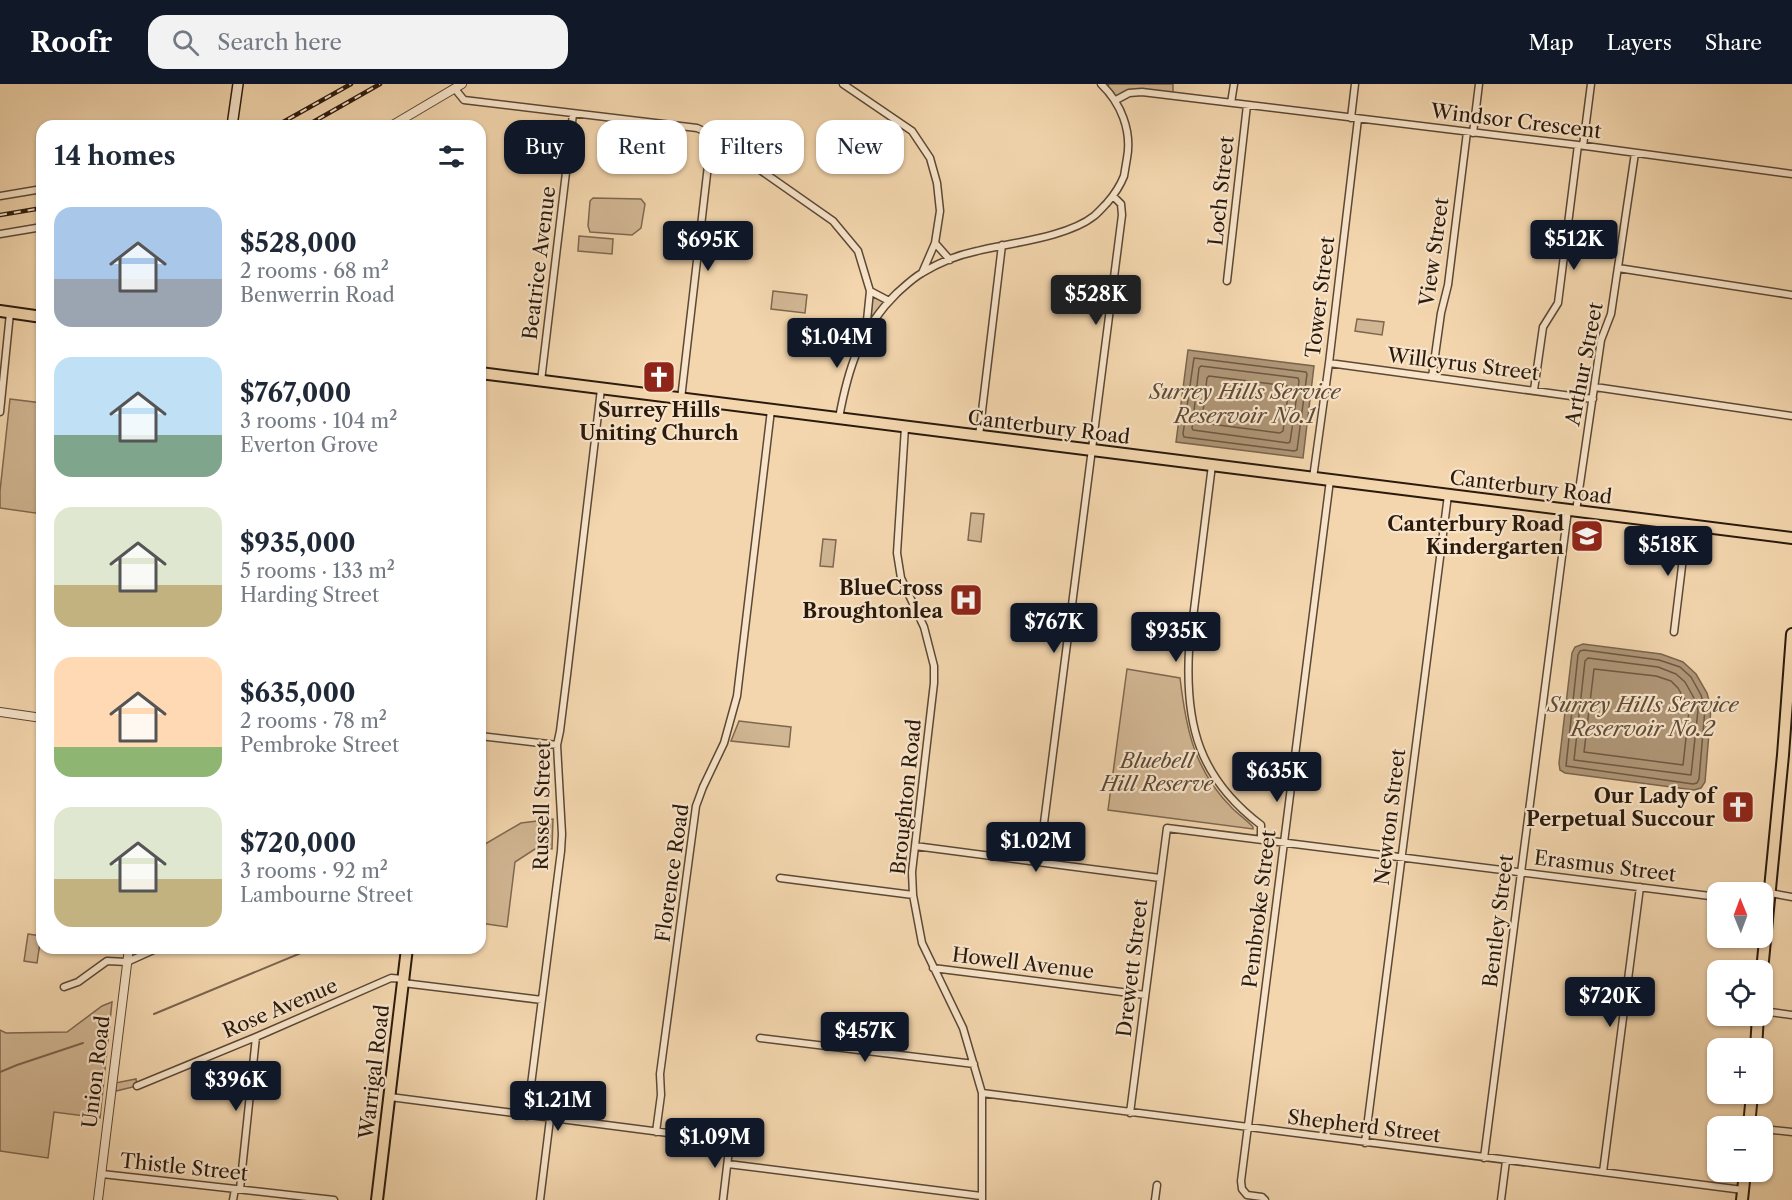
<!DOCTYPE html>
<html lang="en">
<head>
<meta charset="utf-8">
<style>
	:root { --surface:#fff; --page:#f2f2f3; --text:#1f2937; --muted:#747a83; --accent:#111827 }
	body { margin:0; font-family:"Libre Caslon Text",serif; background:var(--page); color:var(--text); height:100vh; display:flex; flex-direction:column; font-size:22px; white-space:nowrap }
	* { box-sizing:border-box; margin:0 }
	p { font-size:20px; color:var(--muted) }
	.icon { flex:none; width:33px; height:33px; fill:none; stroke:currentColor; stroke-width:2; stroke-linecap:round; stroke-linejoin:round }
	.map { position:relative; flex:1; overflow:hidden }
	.sheet { position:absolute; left:36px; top:36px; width:450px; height:834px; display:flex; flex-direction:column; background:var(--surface); border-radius:18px; box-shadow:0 2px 4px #0004 }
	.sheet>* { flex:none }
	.banner { position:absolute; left:504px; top:36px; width:570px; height:54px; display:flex; gap:12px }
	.needle { width:39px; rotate:359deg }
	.buttons { position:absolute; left:1707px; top:798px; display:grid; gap:12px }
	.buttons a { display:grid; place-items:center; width:66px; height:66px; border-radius:12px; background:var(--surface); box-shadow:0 2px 4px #0004; font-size:30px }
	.price { position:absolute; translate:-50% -51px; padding:0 14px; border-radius:6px; background:var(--accent); color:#fff; font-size:20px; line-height:39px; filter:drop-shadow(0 2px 3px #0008) }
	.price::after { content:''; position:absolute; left:50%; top:36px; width:18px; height:14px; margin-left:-9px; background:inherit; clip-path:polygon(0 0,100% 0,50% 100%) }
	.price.current { background:#222; color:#fff }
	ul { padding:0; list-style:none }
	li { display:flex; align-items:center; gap:18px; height:150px; padding:0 18px }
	li span { display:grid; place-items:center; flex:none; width:168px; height:120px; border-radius:18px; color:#555 }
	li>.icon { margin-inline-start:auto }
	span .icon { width:72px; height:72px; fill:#fffc; stroke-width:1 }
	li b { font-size:26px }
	h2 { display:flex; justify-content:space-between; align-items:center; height:72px; padding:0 18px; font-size:26px }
	.pill { padding:0 21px; border-radius:18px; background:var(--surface); box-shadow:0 2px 4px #0004; font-size:21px; line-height:54px }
	.pill.current { background:var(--accent); color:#fff }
	header { display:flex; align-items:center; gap:36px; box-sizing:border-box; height:84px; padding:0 30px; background:var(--accent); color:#fff }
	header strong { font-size:28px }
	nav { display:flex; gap:33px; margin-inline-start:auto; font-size:21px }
	.search { width:420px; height:54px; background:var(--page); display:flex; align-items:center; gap:15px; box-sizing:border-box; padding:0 21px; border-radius:18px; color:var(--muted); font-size:22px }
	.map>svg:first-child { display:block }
	.green { fill:#d1b693; stroke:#7e6850; stroke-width:1.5 }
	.water { fill:#af9677; stroke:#7a644d; stroke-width:1.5 }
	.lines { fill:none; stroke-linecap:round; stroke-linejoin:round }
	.shore { stroke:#6c5842; stroke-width:1.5 }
	.stream { stroke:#7a644d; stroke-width:2 }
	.minor-casing { stroke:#5c4835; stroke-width:9 }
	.tertiary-casing { stroke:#5c4835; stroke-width:10 }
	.secondary-casing { stroke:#2a190d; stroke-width:12 }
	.primary-casing { stroke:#2a190d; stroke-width:14 }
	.minor { stroke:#f7e4ca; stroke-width:6 }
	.tertiary { stroke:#f7e4ca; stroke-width:8 }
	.secondary { stroke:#f7e4ca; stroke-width:9 }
	.primary { stroke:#f3d6ae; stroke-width:10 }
	.rail-casing { stroke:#2a190d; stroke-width:4.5 }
	.rail { stroke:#f7e4ca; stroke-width:2; stroke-dasharray:7; stroke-linecap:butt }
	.labels { text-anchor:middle; stroke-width:4.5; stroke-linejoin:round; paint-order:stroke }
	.street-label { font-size:20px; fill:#2a190d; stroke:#f7e4ca }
	.poi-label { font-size:20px; font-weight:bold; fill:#2a190d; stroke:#f7e4ca; text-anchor:end }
	.park-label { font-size:20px; font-style:italic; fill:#5c4835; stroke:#f7e4ca }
	.water-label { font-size:21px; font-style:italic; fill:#5f4b37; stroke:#f7e4ca }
</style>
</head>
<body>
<header>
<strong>Roofr</strong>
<div class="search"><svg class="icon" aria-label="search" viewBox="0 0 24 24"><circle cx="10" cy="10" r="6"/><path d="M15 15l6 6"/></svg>Search here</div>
<nav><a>Map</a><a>Layers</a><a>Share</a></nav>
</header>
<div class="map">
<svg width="1792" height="1116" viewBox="0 0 1792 1116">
	<rect width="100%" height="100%" fill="#f3d6ae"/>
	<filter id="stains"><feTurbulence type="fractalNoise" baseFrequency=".00333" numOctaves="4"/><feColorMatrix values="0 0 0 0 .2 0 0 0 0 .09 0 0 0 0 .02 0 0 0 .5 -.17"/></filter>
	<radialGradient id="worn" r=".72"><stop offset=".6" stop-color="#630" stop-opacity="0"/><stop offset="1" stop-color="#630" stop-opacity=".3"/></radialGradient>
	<path class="green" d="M1109 0H1173V9L1144 6 1115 14 1107 3Z
		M593 114 641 115 645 120 641 144 632 151 590 148 588 142 590 117Z
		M579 152 613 155 612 170 578 167Z
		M773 207 807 211 805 229 771 225Z
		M872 211 885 217 871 234Z
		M1357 235 1384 238 1382 251 1355 247Z
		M10 315 42 319V430L0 424V407Z
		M971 429 984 430 981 458 968 456Z
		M823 455 836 456 833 483 820 482Z
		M1127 585 1180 594C1186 645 1194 686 1232 724 1239 731 1247 736 1253 743V745L1108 726Z
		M739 637 791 643 789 663 731 657Z
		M553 735 552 765 538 763 515 778 507 843 480 839V763L521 739Z
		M28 850 41 852 37 879 24 877Z
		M112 918 100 1034 54 1028 48 1074 0 1067V946L6 949 67 948 102 922Z
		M136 995 137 1002 116 1007 115 999Z"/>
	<path class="water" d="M1188 266 1314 282 1303 374 1176 358Z
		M1583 560 1661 570 1683 578 1696 590 1707 609 1711 624 1705 698 1701 704 1694 706 1565 689 1560 686 1559 679 1572 569 1575 563Z"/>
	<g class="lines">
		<path class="shore" d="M1194 274 1306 288 1307 290 1297 366 1294 367 1184 353 1183 350Z
			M1201 282 1298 294 1299 297 1290 358 1288 359 1193 346 1192 344 1199 284Z
			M1209 292 1287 302 1289 305 1283 347 1280 349 1203 339 1202 336 1207 294Z
			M1584 566 1659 576 1680 583 1691 593 1701 611 1705 625 1699 695 1697 699 1693 700 1566 682 1578 571 1580 567Z
			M1588 574 1658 583 1676 590 1685 598 1694 614 1698 626 1691 691 1574 676 1585 577Z
			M1594 585 1656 592 1671 597 1678 604 1686 618 1689 627 1683 681 1584 668Z"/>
		<path class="stream" d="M154 930 313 864
			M0 988 17 981 83 959"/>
		<g class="minor-casing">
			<path id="minor" d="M843 0 912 47 930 74 937 99 940 127 935 159 922 189
				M455 5 464 16 697 44 706 48 833 137 858 167 870 207 866 246
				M1116 16 1129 9 1142 8 1578 61 1792 90
				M1231 19 1234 0
				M1351 34 1355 0
				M1473 49 1479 0
				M1583 62 1591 0
				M0 112 42 105
				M0 150 42 143
				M935 159 950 176
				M1618 184 1792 211
				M1227 197 1247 21
				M870 207 889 217
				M1329 279 1593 315
				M1432 293 1441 229 1448 201 1467 48
				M541 297 573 30
				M1595 303 1792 332
				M1534 306 1543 243 1558 219 1578 61
				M681 315 710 64 716 54
				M0 328 10 229
				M839 334C848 285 860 245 897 209 905 202 913 194 922 189 938 179 958 171 977 167 1010 159 1068 153 1094 132 1099 128 1103 123 1107 119 1114 111 1120 102 1124 92 1125 86 1126 80 1127 74 1132 47 1121 19 1101 0
				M905 343 897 469 901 494 924 543 934 582V599L915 762 912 788 913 811 922 859 963 944 982 1009V1116
				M979 352 1002 161
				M1212 381 1189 566C1185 641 1199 694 1261 741V755
				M1313 394 1329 279 1358 35
				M1576 427 1601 256 1611 230 1635 69
				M1674 548 1687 441
				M480 652 557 661
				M915 762 1160 794
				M1039 778 1122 131 1121 120 1113 112
				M780 794 913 811
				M1770 809 1792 813
				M933 884 1145 911
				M403 899 542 916
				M64 903 78 898 107 877 127 878 158 864
				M1762 927 1792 931
				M760 954 974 980
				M137 1002 256 953 391 894 404 895
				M982 1009 1743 1106
				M390 1013 730 1057 723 1116
				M1130 1029 1167 744 1718 813
				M527 1032 561 767 562 750 557 661 560 647 567 591 601 305
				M1762 1045 1792 1048
				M656 1048 661 1011 660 990 696 722 703 703 724 659 737 612 771 326
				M1365 1059 1448 411
				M1484 1074 1568 426
				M728 1080 981 1112
				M1603 1088 1640 803
				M102 1090 334 1116
				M240 1105 256 953
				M233 1116 235 1105
				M540 1116 550 1035
				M1155 1116 1157 1101
				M1265 1116 1262 1113 1247 1111 1242 1105 1241 1097 1330 396
				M1501 1116 1506 1077"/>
		</g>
		<g class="tertiary-casing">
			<path id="tertiary" d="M391 42 462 0
				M0 628 42 634
				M98 1116 129 864"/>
		</g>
		<g class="secondary-casing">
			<path id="secondary" d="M232 42 238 0"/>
		</g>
		<g class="primary-casing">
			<path id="primary" d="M0 227 42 233
				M480 289 1792 454
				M1762 887 1783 671 1792 550
				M1756 964 1758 932
				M1749 1042 1752 1010
				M377 1116 407 864
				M1742 1116 1745 1088"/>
		</g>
		<use href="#minor" class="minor"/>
		<use href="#tertiary" class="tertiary"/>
		<use href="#secondary" class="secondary"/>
		<use href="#primary" class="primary"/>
		<g class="rail-casing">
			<path id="rail" d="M276 42 351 0
				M306 42 380 0
				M0 131 42 124"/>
		</g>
		<use href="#rail" class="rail"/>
	</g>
	<defs>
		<g id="church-square" transform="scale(1.725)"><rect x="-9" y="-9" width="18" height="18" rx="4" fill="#8f2418" stroke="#f7e4ca"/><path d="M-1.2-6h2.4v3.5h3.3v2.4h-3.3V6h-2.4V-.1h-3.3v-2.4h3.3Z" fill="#fff"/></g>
		<g id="school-square" transform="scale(1.725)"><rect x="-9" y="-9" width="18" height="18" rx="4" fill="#8f2418" stroke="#f7e4ca"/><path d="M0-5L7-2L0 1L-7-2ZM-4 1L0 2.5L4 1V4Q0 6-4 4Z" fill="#fff"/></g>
		<g id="hospital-square" transform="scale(1.725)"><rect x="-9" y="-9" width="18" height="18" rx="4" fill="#8f2418" stroke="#f7e4ca"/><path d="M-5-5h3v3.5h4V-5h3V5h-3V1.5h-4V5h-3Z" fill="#fff"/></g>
	</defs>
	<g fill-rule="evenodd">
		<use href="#church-square" x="659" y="293"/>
		<use href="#school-square" x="1587" y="452"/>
		<use href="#hospital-square" x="966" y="516"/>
		<use href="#church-square" x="1738" y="723"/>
	</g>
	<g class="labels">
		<g class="street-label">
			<text transform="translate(1516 37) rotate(7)" y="7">Windsor Crescent</text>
			<text transform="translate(1221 107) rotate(-84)" y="7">Loch Street</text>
			<text transform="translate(1434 168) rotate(-82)" y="7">View Street</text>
			<text transform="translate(539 179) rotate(-83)" y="7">Beatrice Avenue</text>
			<text transform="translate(1320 213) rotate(-83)" y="7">Tower Street</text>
			<text transform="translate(1463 280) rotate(7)" y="7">Willcyrus Street</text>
			<text transform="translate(1584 280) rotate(-79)" y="7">Arthur Street</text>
			<text transform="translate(1049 343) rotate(7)" y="7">Canterbury Road</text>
			<text transform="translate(1531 403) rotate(7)" y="7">Canterbury Road</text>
			<text transform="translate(906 713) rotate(-84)" y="7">Broughton Road</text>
			<text transform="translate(542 722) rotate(-89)" y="7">Russell Street</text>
			<text transform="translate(1390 733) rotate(-83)" y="7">Newton Street</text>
			<text transform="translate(1605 782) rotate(7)" y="7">Erasmus Street</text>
			<text transform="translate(672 789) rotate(-82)" y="7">Florence Road</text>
			<text transform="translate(1259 825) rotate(-83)" y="7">Pembroke Street</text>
			<text transform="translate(1498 837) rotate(-83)" y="7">Bentley Street</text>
			<text transform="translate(1023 879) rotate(7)" y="7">Howell Avenue</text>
			<text transform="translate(1132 884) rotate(-83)" y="7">Drewett Street</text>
			<text transform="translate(280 924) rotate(-23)" y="7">Rose Avenue</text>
			<text transform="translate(96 988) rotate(-83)" y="7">Union Road</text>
			<text transform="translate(374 988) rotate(-83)" y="7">Warrigal Road</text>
			<text transform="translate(1364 1042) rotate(7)" y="7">Shepherd Street</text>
			<text transform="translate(184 1083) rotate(6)" y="7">Thistle Street</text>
		</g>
		<g class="poi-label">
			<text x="659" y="333" text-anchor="middle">Surrey Hills<tspan x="659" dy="23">Uniting Church</tspan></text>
			<text x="1564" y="447">Canterbury Road<tspan x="1564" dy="23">Kindergarten</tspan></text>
			<text x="943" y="511">BlueCross<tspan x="943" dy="23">Broughtonlea</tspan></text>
			<text x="1715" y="719">Our Lady of<tspan x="1715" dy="23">Perpetual Succour</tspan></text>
		</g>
		<g class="park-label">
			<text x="1157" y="684">Bluebell<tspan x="1157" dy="23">Hill Reserve</tspan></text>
		</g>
		<g class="water-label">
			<text x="1245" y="315">Surrey Hills Service<tspan x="1245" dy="24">Reservoir No.1</tspan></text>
			<text x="1643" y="628">Surrey Hills Service<tspan x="1643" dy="24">Reservoir No.2</tspan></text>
		</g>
	</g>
	<rect width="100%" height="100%" filter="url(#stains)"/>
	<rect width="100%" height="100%" fill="url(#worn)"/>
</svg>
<div class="buttons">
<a><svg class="needle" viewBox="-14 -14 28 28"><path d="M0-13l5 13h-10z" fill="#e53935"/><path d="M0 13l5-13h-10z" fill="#747a83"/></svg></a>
<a><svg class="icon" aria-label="locate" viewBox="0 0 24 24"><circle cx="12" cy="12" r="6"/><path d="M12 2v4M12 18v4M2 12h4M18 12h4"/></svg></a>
<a>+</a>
<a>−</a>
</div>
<b class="price" style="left:1574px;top:187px">$512K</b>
<b class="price" style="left:708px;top:188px">$695K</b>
<b class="price current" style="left:1096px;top:242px">$528K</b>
<b class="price" style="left:837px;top:285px">$1.04M</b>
<b class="price" style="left:1668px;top:493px">$518K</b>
<b class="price" style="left:1054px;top:570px">$767K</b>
<b class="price" style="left:1176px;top:579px">$935K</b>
<b class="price" style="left:1277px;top:719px">$635K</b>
<b class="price" style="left:1036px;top:789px">$1.02M</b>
<b class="price" style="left:1610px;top:944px">$720K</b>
<b class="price" style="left:865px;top:979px">$457K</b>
<b class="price" style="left:236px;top:1028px">$396K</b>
<b class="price" style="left:558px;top:1048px">$1.21M</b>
<b class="price" style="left:715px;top:1085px">$1.09M</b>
<div class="banner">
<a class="pill current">Buy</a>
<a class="pill">Rent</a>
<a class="pill">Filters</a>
<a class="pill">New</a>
</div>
<section class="sheet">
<h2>14 homes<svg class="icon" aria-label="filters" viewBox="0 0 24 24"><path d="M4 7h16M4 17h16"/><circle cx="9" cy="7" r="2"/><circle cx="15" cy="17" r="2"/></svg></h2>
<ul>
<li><span style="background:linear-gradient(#a9c7e8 60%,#9aa5b1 0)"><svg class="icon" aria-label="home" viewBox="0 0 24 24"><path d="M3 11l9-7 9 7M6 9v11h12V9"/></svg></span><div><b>$528,000</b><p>2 rooms · 68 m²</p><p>Benwerrin Road</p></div></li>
<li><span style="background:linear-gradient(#bfe0f5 65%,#7fa58c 0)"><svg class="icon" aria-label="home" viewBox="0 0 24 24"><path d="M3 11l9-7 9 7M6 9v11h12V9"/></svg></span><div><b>$767,000</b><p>3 rooms · 104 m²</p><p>Everton Grove</p></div></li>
<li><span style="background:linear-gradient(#dfe7d0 65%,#c2b280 0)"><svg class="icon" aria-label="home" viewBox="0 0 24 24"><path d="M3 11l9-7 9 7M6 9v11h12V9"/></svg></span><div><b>$935,000</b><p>5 rooms · 133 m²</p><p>Harding Street</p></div></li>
<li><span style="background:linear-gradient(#ffd9b3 75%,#8fb573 0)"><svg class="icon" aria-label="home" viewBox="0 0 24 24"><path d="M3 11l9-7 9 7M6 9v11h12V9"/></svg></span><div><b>$635,000</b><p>2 rooms · 78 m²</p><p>Pembroke Street</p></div></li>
<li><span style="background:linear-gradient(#dfe7d0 60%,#c2b280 0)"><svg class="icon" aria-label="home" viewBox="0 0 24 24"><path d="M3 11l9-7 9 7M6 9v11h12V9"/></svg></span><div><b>$720,000</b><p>3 rooms · 92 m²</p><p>Lambourne Street</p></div></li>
</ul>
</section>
</div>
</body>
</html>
